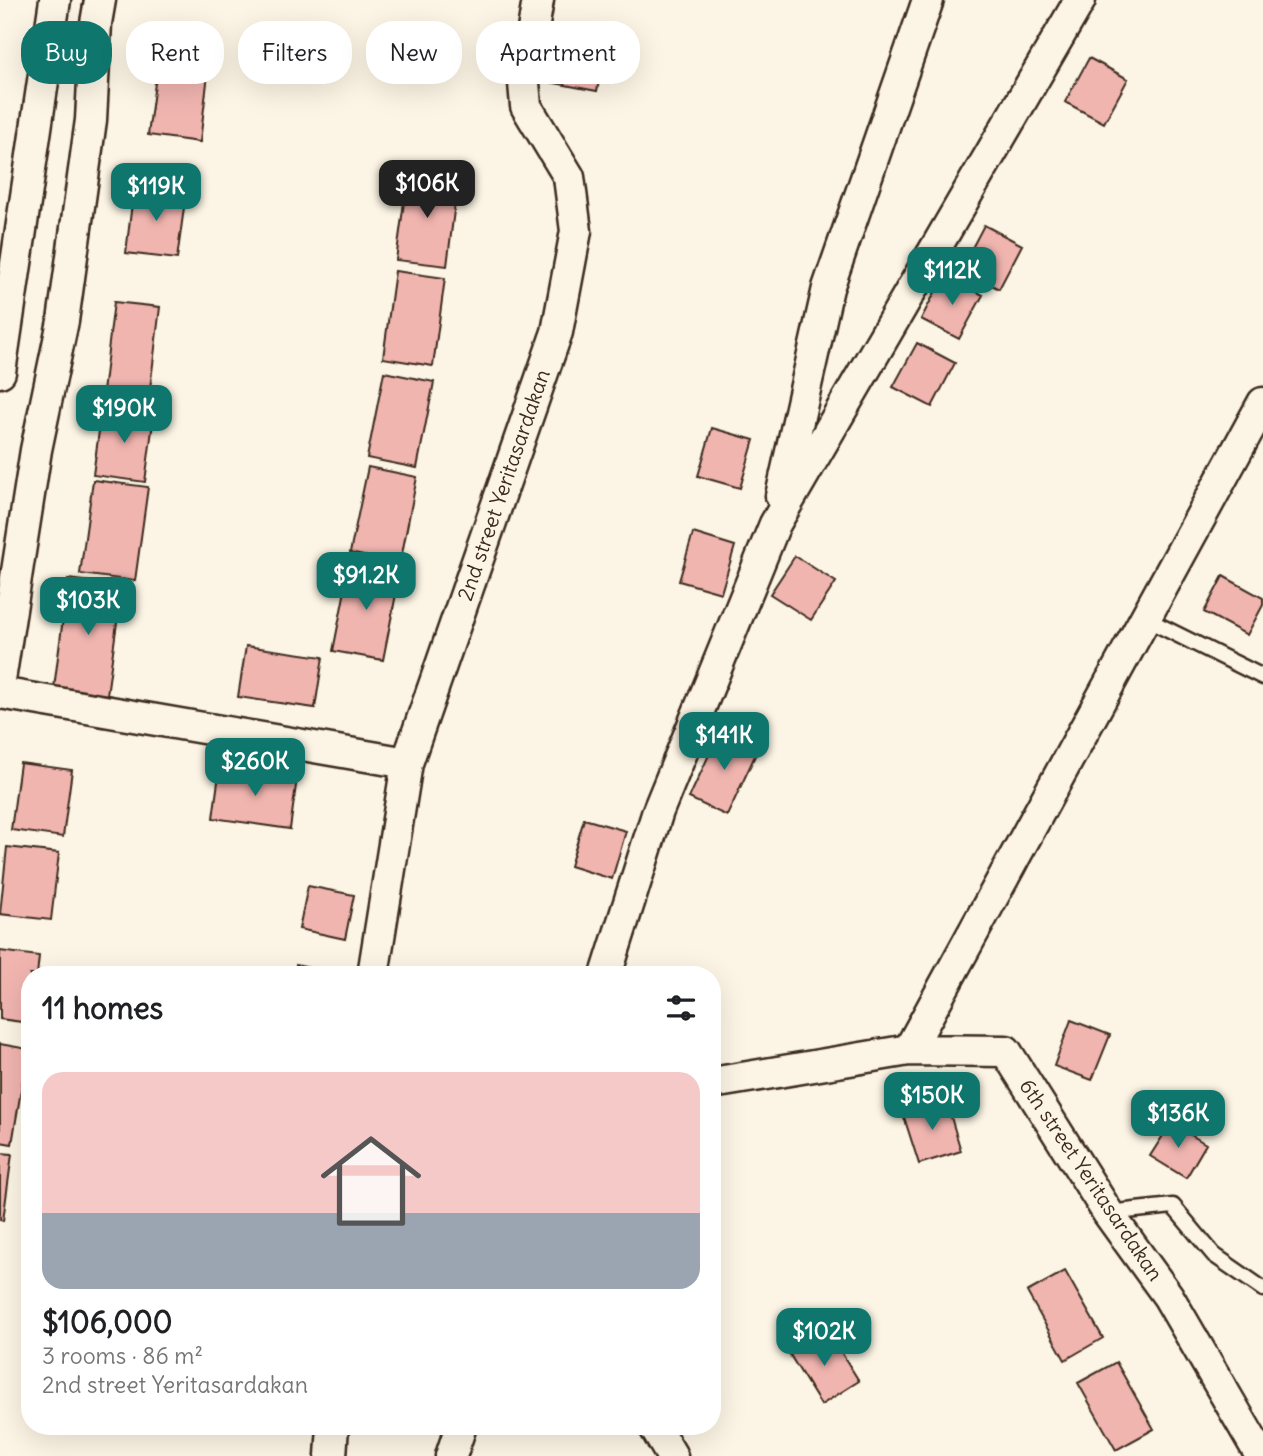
<!DOCTYPE html>
<html lang="en">
<head>
<meta charset="utf-8">
<style>
	:root { --surface:#fff; --page:#f2f2f2; --text:#202124; --muted:#757577; --accent:#0f766e }
	body { margin:0; font-family:Delius,sans-serif; background:var(--page); color:var(--text); height:100vh; display:flex; flex-direction:column; font-size:26px; white-space:nowrap }
	* { box-sizing:border-box; margin:0 }
	p { font-size:23px; color:var(--muted) }
	.icon { flex:none; width:38px; height:38px; fill:none; stroke:currentColor; stroke-width:2; stroke-linecap:round; stroke-linejoin:round }
	.map { position:relative; flex:1; overflow:hidden }
	.details { position:absolute; left:21px; top:966px; width:700px; height:469px; display:flex; flex-direction:column; background:var(--surface); border-radius:28px; box-shadow:0 7px 28px #0002 }
	.details>* { flex:none }
	.banner { position:absolute; left:21px; top:21px; width:700px; height:63px; display:flex; gap:14px }
	.price { position:absolute; translate:-50% -60px; padding:0 16px; border-radius:14px; background:var(--accent); color:#fff; font-size:23px; line-height:46px; filter:drop-shadow(0 2px 4px #0008) }
	.price::after { content:''; position:absolute; left:50%; top:42px; width:21px; height:16px; margin-left:-10px; background:inherit; clip-path:polygon(0 0,100% 0,50% 100%) }
	.price.active { background:#222; color:#fff }
	ul { padding:0; list-style:none }
	li { display:grid; align-content:center; gap:14px; height:371px; padding:0 21px }
	li span { display:grid; place-items:center; height:217px; border-radius:21px; color:#555 }
	li>.icon { margin-inline-start:auto }
	span .icon { width:126px; height:126px; fill:#fffc; stroke-width:1 }
	li b { font-size:30px }
	h2 { display:flex; justify-content:space-between; align-items:center; height:84px; padding:0 21px; font-size:30px }
	.tag { padding:0 24px; border-radius:28px; background:var(--surface); box-shadow:0 7px 28px #0002; font-size:24px; line-height:63px }
	.tag.active { background:var(--accent); color:#fff }
	.map>svg:first-child { display:block }
	.building { fill:#f1b5b0; stroke:#3b2a1e; stroke-width:2 }
	.lines { fill:none; stroke-linecap:round; stroke-linejoin:round }
	.service-casing { stroke:#3b2a1e; stroke-width:19 }
	.minor-casing { stroke:#3b2a1e; stroke-width:35 }
	.service { stroke:#fcf5e5; stroke-width:14 }
	.minor { stroke:#fcf5e5; stroke-width:30 }
	.labels { text-anchor:middle; stroke-width:5; stroke-linejoin:round; paint-order:stroke }
	.street-label { font-size:21px; fill:#3b2a1e; stroke:#fcf5e5 }
</style>
</head>
<body>
<div class="map">
<svg width="1263" height="1456" viewBox="0 0 1263 1456">
	<rect width="100%" height="100%" fill="#fcf5e5"/>
	<filter id="ink" filterUnits="userSpaceOnUse"><feTurbulence type="fractalNoise" baseFrequency=".0143" numOctaves="2"/><feDisplacementMap in="SourceGraphic" scale="14" xChannelSelector="R" yChannelSelector="G"/><feConvolveMatrix kernelMatrix="1 2 1 2 8 2 1 2 1" color-interpolation-filters="sRGB"/></filter>
	<g filter="url(#ink)">
		<path class="building" d="M560 28 608 38 597 91 549 82Z
			M1089 58 1128 79 1104 123 1065 102Z
			M157 68 208 74 200 142 148 135Z
			M408 173 458 179 447 266 396 260Z
			M134 186 186 193 177 259 126 253Z
			M984 225 1022 245 999 289 961 269Z
			M395 271 445 278 433 366 383 358Z
			M944 275 983 295 959 339 921 319Z
			M114 302 160 307 149 397 103 392Z
			M917 343 955 363 932 407 893 387Z
			M384 372 434 382 417 468 367 458Z
			M102 409 154 415 145 482 93 475Z
			M712 428 754 440 740 488 698 476Z
			M368 467 417 477 400 564 350 553Z
			M93 480 148 487 135 581 80 574Z
			M693 533 735 546 721 593 679 581Z
			M795 556 836 582 811 620 770 594Z
			M350 565 400 574 383 660 333 651Z
			M1223 576 1263 598V605L1247 635 1204 612Z
			M68 579 122 586 107 695 54 688Z
			M246 646 323 657 315 708 238 697Z
			M721 729 759 747 727 816 689 798Z
			M20 763 72 770 63 837 11 830Z
			M220 767 297 778 290 829 213 818Z
			M584 819 626 831 612 879 570 866Z
			M7 847 59 853 51 920 0 914Z
			M308 886 354 895 345 939 299 929Z
			M0 951 39 956 37 975H30V1023L0 1019Z
			M296 965 333 973V975H294Z
			M1071 1020 1110 1035 1092 1080 1054 1066Z
			M0 1044 28 1049 12 1144 0 1142Z
			M946 1100 961 1151 919 1164 903 1114Z
			M1171 1123 1206 1144 1186 1178 1150 1156Z
			M0 1153 12 1154 3 1221 0 1220Z
			M1065 1271 1103 1338 1065 1360 1027 1292Z
			M828 1331 859 1381 821 1405 790 1355Z
			M1116 1362 1154 1429 1116 1450 1078 1383Z"/>
		<g class="lines">
			<g class="service-casing">
				<path id="service" d="M1146 619 1263 677
					M1108 1213 1173 1206 1214 1255 1263 1289"/>
			</g>
			<g class="minor-casing">
				<path id="minor" d="M0 372 55 0
					M781 496 828 288 928 0
					M0 680 36 450 63 321 91 120 96 23 100 0
					M0 693 407 763
					M373 975 407 763 557 332 576 231 569 177 526 106 524 83 538 0
					M606 975 658 811 775 524 1080 0
					M909 1050 1263 403
					M712 1083 909 1050 1006 1051 1108 1213 1168 1296 1261 1456
					M654 1426 672 1456
					M331 1456 333 1426
					M451 1456 461 1426"/>
			</g>
			<use href="#service" class="service"/>
			<use href="#minor" class="minor"/>
		</g>
	</g>
	<g class="labels">
		<g class="street-label">
			<text transform="translate(504 485) rotate(-71)" y="7">2nd street Yeritasardakan</text>
			<text transform="translate(1091 1180) rotate(56)" y="7">6th street Yeritasardakan</text>
		</g>
	</g>
</svg>
<b class="price active" style="left:427px;top:220px">$106K</b>
<b class="price" style="left:156px;top:223px">$119K</b>
<b class="price" style="left:952px;top:307px">$112K</b>
<b class="price" style="left:124px;top:445px">$190K</b>
<b class="price" style="left:366px;top:612px">$91.2K</b>
<b class="price" style="left:88px;top:637px">$103K</b>
<b class="price" style="left:724px;top:772px">$141K</b>
<b class="price" style="left:255px;top:798px">$260K</b>
<b class="price" style="left:932px;top:1132px">$150K</b>
<b class="price" style="left:1178px;top:1150px">$136K</b>
<b class="price" style="left:824px;top:1368px">$102K</b>
<div class="banner">
<a class="tag active">Buy</a>
<a class="tag">Rent</a>
<a class="tag">Filters</a>
<a class="tag">New</a>
<a class="tag">Apartment</a>
</div>
<section class="details">
<h2>11 homes<svg class="icon" aria-label="filters" viewBox="0 0 24 24"><path d="M4 7h16M4 17h16"/><circle cx="9" cy="7" r="2"/><circle cx="15" cy="17" r="2"/></svg></h2>
<ul>
<li><span style="background:linear-gradient(#f6c9c9 65%,#9aa5b1 0)"><svg class="icon" aria-label="home" viewBox="0 0 24 24"><path d="M3 11l9-7 9 7M6 9v11h12V9"/></svg></span><div><b>$106,000</b><p>3 rooms · 86 m²</p><p>2nd street Yeritasardakan</p></div></li>
</ul>
</section>
</div>
</body>
</html>
